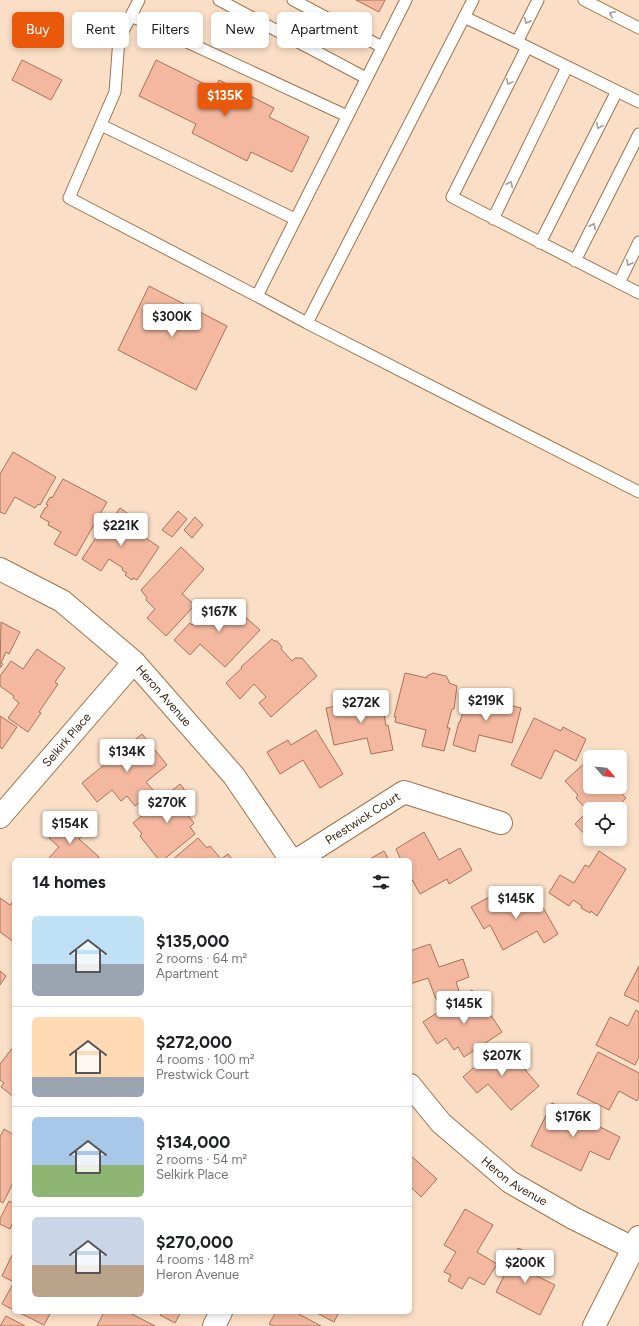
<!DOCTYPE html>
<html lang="en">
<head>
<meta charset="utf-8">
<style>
	:root { --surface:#fff; --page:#f2f2f2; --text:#202124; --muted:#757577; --line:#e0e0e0; --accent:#ea580c }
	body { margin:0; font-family:Figtree,sans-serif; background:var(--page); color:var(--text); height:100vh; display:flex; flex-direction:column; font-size:15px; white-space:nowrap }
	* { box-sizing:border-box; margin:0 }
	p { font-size:13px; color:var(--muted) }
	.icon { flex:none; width:22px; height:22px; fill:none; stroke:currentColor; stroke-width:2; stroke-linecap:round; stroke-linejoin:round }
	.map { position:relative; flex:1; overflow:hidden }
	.drawer { position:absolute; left:12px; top:858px; width:400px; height:456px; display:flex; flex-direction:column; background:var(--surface); border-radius:6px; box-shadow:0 2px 6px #0003 }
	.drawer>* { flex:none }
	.banner { position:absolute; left:12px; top:12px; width:400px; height:36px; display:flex; gap:8px }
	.needle { width:26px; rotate:117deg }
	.tools { position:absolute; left:583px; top:750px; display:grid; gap:8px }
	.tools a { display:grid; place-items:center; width:44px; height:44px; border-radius:6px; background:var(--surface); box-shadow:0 2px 6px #0003; font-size:20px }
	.price { position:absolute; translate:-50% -34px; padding:0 9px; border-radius:4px; background:#fff; color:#222; font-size:13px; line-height:26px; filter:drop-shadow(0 1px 2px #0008) }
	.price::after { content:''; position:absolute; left:50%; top:24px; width:12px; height:9px; margin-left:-6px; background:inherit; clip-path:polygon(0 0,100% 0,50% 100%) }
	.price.on { background:var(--accent); color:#fff }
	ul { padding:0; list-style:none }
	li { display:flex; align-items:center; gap:12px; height:100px; padding:0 20px }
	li+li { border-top:1px solid var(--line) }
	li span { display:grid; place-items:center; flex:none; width:112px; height:80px; border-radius:6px; color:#555 }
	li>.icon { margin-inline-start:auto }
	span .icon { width:48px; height:48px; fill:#fffc; stroke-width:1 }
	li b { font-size:17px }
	h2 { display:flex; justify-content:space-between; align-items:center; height:48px; padding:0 20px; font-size:17px }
	.tag { padding:0 14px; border-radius:6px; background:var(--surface); box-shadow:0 2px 6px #0003; font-size:14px; line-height:36px }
	.tag.on { background:var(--accent); color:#fff }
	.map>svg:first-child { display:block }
	.building { fill:#f3b89f; stroke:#a8725b }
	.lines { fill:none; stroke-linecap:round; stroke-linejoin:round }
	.service-casing { stroke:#9e744c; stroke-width:13 }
	.minor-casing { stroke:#9e744c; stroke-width:24 }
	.secondary-casing { stroke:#9e744c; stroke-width:24 }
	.service { stroke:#fff; stroke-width:11 }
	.minor { stroke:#fff; stroke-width:22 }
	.secondary { stroke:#fff; stroke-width:22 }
	.oneway { stroke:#a59d96 }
	.labels { text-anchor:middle; stroke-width:3; stroke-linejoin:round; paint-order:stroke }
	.street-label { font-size:12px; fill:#382615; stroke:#f8efe6 }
</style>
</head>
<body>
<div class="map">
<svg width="639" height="1326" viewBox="0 0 639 1326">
	<rect width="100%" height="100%" fill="#fadec5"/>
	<path class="building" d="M356 0H385L379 12Z
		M22 60 62 80 51 100 12 80Z
		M156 60 215 89 219 80 274 108 269 117 309 137 292 172 251 152 247 161 192 133 196 124 139 96Z
		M149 286 227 326 196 390 118 350Z
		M13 452 56 477 40 505 38 504 35 508 15 497 5 514 0 512V474Z
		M63 479 107 502 76 556 54 544 61 532 48 525 49 522 40 517 45 508H46L48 505 46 504 50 497 52 498Z
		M120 508 130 515 125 524 159 547 137 580 133 578 132 580 125 575 127 573 122 570 123 568 109 559 101 571 82 559 101 530 103 531 108 524 106 523 110 517 111 518 114 514 115 515Z
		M178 511 187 519 172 537 162 530Z
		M195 517 203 525 192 538 184 530Z
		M181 547 204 569 182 594 195 605 166 636 147 618 155 609 146 600 147 598 141 590Z
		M226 600 260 630 225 667 200 644 190 655 174 640 190 623 192 625 212 603 217 609Z
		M1 622 20 632 9 654 6 652 1 663 3 664 0 668Z
		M272 639 274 641H277L282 647 281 649 292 661 295 658H302L317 676 271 717 259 703 266 697 254 684 240 699 226 683 242 668 241 667Z
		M37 649 65 668 55 682 58 684 39 712 41 713 28 732 8 718 19 703 13 698 14 696 0 686V676L11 661 23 669Z
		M405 673 427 678V676L433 673 446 676 449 681V683L457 686 454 709H452L447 728H450L444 751 422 746 426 730 395 722 396 717H394Z
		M468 695 521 708 512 743 479 735 475 752 453 745 459 722H460Z
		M381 697 386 726 388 725 393 750 371 754 367 738 334 745 326 708Z
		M0 716 17 727 2 749 0 747Z
		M534 718 561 731 563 727 586 739 576 761 555 750 541 779 511 765Z
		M316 730 343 774 320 788 303 760 280 774 267 752 288 740 291 745Z
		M142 734 167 765 146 782 154 791 135 806 127 796 121 801 112 790 97 802 82 783Z
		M588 760 590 761V787H615L626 798 620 804 621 806 618 809H590V839H593L591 841 575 824 588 811 576 798 578 795 565 781Z
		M180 784 194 802 184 811 194 823 190 827 195 834 163 860H159L140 836 142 834 133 823Z
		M64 821 82 836 79 839 99 857 97 860H47L59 847 49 838Z
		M424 832 439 860 460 848 472 870 449 884 447 879 420 894 410 876V860H401L396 849Z
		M198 838 207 848 210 846 221 859 228 854 233 860H172Z
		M384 851 389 860H368Z
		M599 851 626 869 597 916 591 911 590 913 581 908 582 906 573 900 569 906 549 893 560 875 574 883 585 865 589 867Z
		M533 890 558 934 544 943 537 931 503 950 490 925 484 929 471 907 491 896 499 910Z
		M0 898 10 905 14 900V942L0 932Z
		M430 944 439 967 463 959 469 977 456 982 459 991 436 999 428 978 410 984V951Z
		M639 966V1002L624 995Z
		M0 971 6 976 0 985Z
		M472 990 482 1006 484 1005 502 1032 464 1057 458 1047 454 1050 446 1038 437 1044 423 1022Z
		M636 1010 639 1012V1057L635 1065 596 1045 610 1017 628 1026Z
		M502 1043 539 1086 511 1110 488 1084 477 1093 463 1077Z
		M14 1046V1097L1 1087 4 1083 0 1080V1064Z
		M598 1052 639 1073V1096L637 1101 619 1091 609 1110 577 1094Z
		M552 1103 620 1137 609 1160 590 1151 581 1171 531 1146Z
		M4 1129 14 1135V1176L12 1180 14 1181 3 1203 0 1201V1137Z
		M410 1155 437 1179 421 1197 410 1186Z
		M9 1201 14 1204V1220L10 1229 0 1224V1219Z
		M465 1209 493 1225 477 1252 497 1264 484 1285 469 1277 462 1289 448 1281 451 1275 444 1272 456 1252 444 1245Z
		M518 1248 538 1258 531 1273 555 1285 540 1315 496 1292Z
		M12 1255 14 1256V1310L2 1304 14 1282 2 1276Z
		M18 1312H51L44 1325Z
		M104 1312H128L155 1326H97Z
		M161 1312H181L175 1323 160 1315Z
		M276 1312H295L321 1326H274L269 1324Z
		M315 1312H339L334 1322Z
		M6 1316 25 1326H0Z"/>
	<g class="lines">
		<g class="service-casing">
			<path id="service" d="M139 0 119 39 115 92 69 198 257 296
				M219 0 366 78
				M293 0 382 47
				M473 0 307 323 639 492
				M584 0 639 28
				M131 16 347 116
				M464 17 517 42 639 102
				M517 42 538 0
				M527 47 452 197 639 293
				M101 125 295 219
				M493 219 567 67
				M540 243 617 91
				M575 261 639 134
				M619 283 639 242
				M307 323 257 296 406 0"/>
		</g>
		<g class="minor-casing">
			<g id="minor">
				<path id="s1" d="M0 569 62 601 134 662 234 776 291 860"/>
				<path id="s2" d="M0 817 134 662"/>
				<path id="s3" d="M297 860 404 792 501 823"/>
				<path id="s4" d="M410 1085 441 1123 510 1182 573 1218 639 1251"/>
				<path d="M214 1326 221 1312"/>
			</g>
		</g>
		<g class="secondary-casing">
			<path id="secondary" d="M594 1326 639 1237"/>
		</g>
		<use href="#service" class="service"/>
		<use href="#minor" class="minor"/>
		<use href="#secondary" class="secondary"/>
	</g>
	<defs><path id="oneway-chevron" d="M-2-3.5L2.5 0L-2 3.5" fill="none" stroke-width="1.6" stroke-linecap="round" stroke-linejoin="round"/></defs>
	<g class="oneway">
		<use href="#oneway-chevron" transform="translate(612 14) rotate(-153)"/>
		<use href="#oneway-chevron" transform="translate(527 21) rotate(116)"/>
		<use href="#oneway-chevron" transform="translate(509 82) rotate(117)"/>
		<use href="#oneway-chevron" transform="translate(599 126) rotate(117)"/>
		<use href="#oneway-chevron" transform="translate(510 184) rotate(-64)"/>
		<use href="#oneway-chevron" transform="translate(593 226) rotate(-63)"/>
		<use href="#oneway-chevron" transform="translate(629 263) rotate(117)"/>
	</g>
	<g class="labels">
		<g class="street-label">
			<text dy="4" stroke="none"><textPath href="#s1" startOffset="209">Heron Avenue</textPath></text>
			<text dy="4" stroke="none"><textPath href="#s2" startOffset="102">Selkirk Place</textPath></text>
			<text dy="4" stroke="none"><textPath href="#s3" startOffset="78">Prestwick Court</textPath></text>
			<text dy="4" stroke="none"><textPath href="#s4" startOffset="143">Heron Avenue</textPath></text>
		</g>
	</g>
</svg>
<div class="tools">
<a><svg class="needle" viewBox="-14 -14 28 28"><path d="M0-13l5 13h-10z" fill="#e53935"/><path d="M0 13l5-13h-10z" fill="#757577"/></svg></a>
<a><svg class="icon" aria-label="locate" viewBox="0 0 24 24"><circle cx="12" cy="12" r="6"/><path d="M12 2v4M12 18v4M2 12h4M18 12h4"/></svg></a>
</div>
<b class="price on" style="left:225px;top:117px">$135K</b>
<b class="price" style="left:172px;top:338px">$300K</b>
<b class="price" style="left:121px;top:547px">$221K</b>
<b class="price" style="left:219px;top:633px">$167K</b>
<b class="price" style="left:486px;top:722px">$219K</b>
<b class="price" style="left:361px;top:724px">$272K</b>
<b class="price" style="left:127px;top:773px">$134K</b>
<b class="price" style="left:167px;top:824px">$270K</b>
<b class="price" style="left:70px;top:845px">$154K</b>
<b class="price" style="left:516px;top:920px">$145K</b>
<b class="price" style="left:464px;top:1025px">$145K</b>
<b class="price" style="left:502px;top:1077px">$207K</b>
<b class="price" style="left:573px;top:1138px">$176K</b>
<b class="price" style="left:525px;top:1284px">$200K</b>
<div class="banner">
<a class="tag on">Buy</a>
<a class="tag">Rent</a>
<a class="tag">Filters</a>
<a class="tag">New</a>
<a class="tag">Apartment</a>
</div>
<section class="drawer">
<h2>14 homes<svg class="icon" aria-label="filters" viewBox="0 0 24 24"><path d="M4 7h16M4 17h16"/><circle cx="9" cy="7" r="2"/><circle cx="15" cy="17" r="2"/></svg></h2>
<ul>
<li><span style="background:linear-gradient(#bfe0f5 60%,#9aa5b1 0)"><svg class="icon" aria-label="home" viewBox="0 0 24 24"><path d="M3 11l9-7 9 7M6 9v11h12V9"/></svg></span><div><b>$135,000</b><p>2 rooms · 64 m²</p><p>Apartment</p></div></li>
<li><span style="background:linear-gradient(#ffd9b3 75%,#9aa5b1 0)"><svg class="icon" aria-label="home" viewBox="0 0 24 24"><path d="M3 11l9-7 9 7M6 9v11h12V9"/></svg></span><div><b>$272,000</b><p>4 rooms · 100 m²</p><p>Prestwick Court</p></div></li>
<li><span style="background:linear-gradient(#a9c7e8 60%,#8fb573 0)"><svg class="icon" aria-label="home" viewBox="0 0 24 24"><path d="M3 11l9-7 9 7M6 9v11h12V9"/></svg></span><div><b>$134,000</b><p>2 rooms · 54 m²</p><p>Selkirk Place</p></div></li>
<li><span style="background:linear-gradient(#c9d6e8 60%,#b9a48a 0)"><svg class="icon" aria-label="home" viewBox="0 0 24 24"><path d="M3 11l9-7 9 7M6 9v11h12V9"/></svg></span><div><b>$270,000</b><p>4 rooms · 148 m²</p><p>Heron Avenue</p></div></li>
</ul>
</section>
</div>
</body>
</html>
